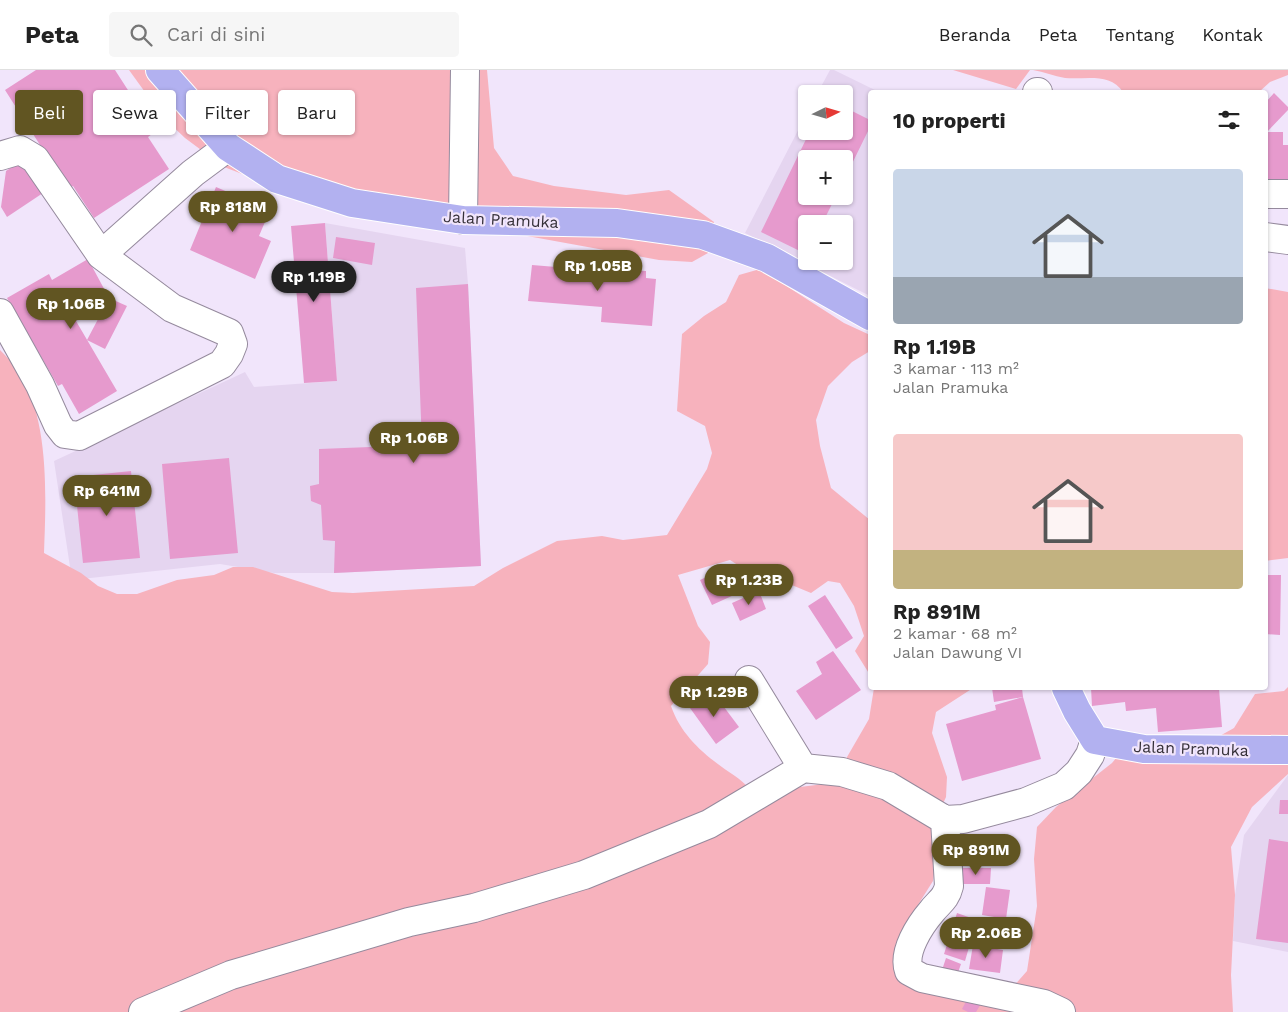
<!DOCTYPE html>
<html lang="id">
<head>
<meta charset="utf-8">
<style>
	:root { --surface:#fff; --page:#f6f6f6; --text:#222; --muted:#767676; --line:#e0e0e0; --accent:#615522 }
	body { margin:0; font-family:"Work Sans",sans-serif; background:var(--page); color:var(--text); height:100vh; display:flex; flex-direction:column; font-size:19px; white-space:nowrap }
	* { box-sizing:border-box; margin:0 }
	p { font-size:16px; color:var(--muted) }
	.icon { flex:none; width:28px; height:28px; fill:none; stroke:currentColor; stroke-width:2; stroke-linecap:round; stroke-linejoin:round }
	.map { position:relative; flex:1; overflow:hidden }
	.panel { position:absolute; left:868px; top:20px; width:400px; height:600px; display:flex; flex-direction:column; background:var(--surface); border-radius:5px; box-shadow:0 1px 4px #0004 }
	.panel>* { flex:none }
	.top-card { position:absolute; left:15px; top:20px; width:475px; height:45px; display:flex; gap:10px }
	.needle { width:32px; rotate:85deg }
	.tools { position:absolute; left:798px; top:15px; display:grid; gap:10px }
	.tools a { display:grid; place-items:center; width:55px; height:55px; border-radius:5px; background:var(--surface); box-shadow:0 1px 4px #0004; font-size:25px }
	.price { position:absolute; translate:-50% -42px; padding:0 11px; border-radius:18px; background:var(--accent); color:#fff; font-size:16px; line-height:32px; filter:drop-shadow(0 1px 2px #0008) }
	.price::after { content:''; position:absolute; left:50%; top:30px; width:15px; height:11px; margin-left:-8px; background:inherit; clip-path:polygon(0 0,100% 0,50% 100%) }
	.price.current { background:#222; color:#fff }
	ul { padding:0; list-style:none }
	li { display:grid; align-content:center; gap:10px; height:265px; padding:0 25px }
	li span { display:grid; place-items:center; height:155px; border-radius:5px; color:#555 }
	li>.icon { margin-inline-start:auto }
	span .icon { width:90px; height:90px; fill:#fffc; stroke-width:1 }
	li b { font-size:21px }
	h2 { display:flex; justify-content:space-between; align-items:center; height:60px; padding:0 25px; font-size:21px }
	.tag { padding:0 18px; border-radius:5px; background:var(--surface); box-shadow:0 1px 4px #0004; font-size:18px; line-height:45px }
	.tag.current { background:var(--accent); color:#fff }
	header { display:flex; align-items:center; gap:30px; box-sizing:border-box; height:70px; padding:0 25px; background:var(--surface); border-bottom:1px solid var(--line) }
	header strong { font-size:24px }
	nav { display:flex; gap:28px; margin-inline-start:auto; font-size:18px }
	.search { width:350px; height:45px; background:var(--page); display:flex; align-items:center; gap:12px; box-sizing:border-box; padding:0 18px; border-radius:5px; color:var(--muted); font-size:19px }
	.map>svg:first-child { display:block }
	.built { fill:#e5d5f0; fill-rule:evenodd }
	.green { fill:#f7b2bd }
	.building { fill:#e69acd }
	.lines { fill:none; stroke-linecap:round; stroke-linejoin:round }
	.minor-casing { stroke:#958a9d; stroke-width:30 }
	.major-casing { stroke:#fff; stroke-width:30 }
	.minor { stroke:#fff; stroke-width:28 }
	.major { stroke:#b2b1f0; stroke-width:28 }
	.labels { text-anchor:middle; stroke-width:4.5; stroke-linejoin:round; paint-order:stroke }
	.street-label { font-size:16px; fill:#353038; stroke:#f1e5fb }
</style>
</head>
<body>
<header>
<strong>Peta</strong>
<div class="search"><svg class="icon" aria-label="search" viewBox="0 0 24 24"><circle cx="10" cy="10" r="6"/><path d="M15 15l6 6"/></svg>Cari di sini</div>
<nav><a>Beranda</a><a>Peta</a><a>Tentang</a><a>Kontak</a></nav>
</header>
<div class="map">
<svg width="1288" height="942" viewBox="0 0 1288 942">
	<rect width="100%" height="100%" fill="#f1e5fb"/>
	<path class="built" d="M830 0H834L879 22H870V226L745 163 806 45V61H844V24H817ZM806 89H844V126H806ZM806 154H844V191H806Z
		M325 153 465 178 468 214 481 496 334 503H274L220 494 72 510 54 391 245 302 254 317 337 311Z
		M1288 705V882L1233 871 1235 825 1244 765Z"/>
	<path class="green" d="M129 0H487L494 78 513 106 554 116 626 125 669 120 714 152 708 183 692 192 659 190 292 123 224 97 185 68 163 47Z
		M953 0H1030L1016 19Z
		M1033 0H1288V5L1270 12 1259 22H1123C1110 2 1085 10 1065 8 1054 6 1044 2 1033 0Z
		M760 199 844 253 870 265V281L852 292 828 316 816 350 820 376 831 418 870 450V605L855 581 864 566 854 536 840 513 828 511 811 523 770 506 747 501 730 490 678 505 698 556 710 572 708 594 671 636C682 668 708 688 735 706 745 713 754 723 763 732L800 717 832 713 869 649 874 618H973L936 642 932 663 947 707 946 727 933 756 937 779 933 811 916 838 909 858 920 902 995 937 1027 901 1037 836 1034 789 1037 757 1056 737 1112 693 1132 669 1216 668 1234 658 1255 624 1284 621 1288 617V704L1252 737 1231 777 1235 825 1231 905 1233 942H0V280C6 286 13 293 18 300 50 349 46 427 44 483L81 503 98 516 117 524H137L177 510 214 505 233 497H253L332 522 353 523 474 516 503 498 557 471 602 466 623 470 667 465 707 399 712 383 705 356 677 341 682 264 704 246 726 232 739 205Z
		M1265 218 1288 222V488L1265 491Z"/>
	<path class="building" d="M36 0H115L155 62 148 67 169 99 94 148 73 116 68 119 5 20Z
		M1274 23 1288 37V40L1267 62 1265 59V33Z
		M844 37 870 50V57L844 110V89H806V126H836L822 154H806V184L761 162 810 61H844Z
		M1265 62H1283V75H1288V112L1265 116Z
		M24 89 46 121 7 147 1 137 6 101Z
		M216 117 270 140 259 166 271 171 255 209 190 180Z
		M325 153 337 311 304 313 291 156Z
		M336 167 375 173 372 195 333 188Z
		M88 189 109 228 127 236 105 279 87 270 106 234 76 251 117 321 79 344 62 314 58 316 7 228 49 204 52 210Z
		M532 195 605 201 606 198 646 201V208L656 209 652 256 601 252 602 237 528 231Z
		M468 214 481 496 334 503 335 471 323 470 321 435 311 431 310 416 319 414V379L422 375 416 218Z
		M229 388 238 483 170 489 162 394Z
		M131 401 140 488 83 493 74 407Z
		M723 499 734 525 712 535 700 510Z
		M1265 505H1281L1280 565 1265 564Z
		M759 521 766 539 740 551 732 533Z
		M825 525 853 568 836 579 808 536Z
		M833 581 861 620 816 650 796 621 822 604 816 592Z
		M992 618H1022L1023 627 994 632Z
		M1091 618H1219L1222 657 1158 662 1156 638 1126 641 1125 632 1092 636Z
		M712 621 739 657 716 674 690 638Z
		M1023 627 1041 689 962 711 946 654 996 640 995 635Z
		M1280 730H1288V744H1279Z
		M1269 769 1288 772V873L1256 869Z
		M961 798H991L990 814H961Z
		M986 817 1010 820 1006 849 982 845Z
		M957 843 977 850 965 891 944 884Z
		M980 850 1005 854 1001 876 976 873Z
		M973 875 1003 880 1000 903 969 899Z
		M946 888 961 894 954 914 939 909Z
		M972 920 985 927 976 942H968L962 939Z"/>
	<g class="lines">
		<g class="minor-casing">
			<path id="minor" d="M1037 22H1038
				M0 86 20 80 35 89 101 185
				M1265 124H1288
				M463 150 465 0
				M1265 167 1288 170
				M0 243 40 315 58 355 65 364 79 366 222 294 229 284 233 274 229 263 172 238 101 185 193 103 228 77
				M749 610 803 698
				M945 750 949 816C946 829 939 832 932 841 920 855 902 882 909 901L922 908 1044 934 1061 942
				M143 942 231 905 409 852 474 838 584 805 709 754 803 698 842 702 888 716 945 750 963 749 1026 732 1064 716 1079 702 1090 685 1095 670"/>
		</g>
		<g class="major-casing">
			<path id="major" d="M160 0 228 77 277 109 352 133 463 150 617 153 703 165 767 188 870 246
				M1066 618 1077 641 1095 670 1144 679 1288 680"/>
		</g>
		<use href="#minor" class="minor"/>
		<use href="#major" class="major"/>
	</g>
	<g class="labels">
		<g class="street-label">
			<text transform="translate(501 149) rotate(3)" y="6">Jalan Pramuka</text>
			<text transform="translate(1191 678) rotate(2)" y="6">Jalan Pramuka</text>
		</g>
	</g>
</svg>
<div class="tools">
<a><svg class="needle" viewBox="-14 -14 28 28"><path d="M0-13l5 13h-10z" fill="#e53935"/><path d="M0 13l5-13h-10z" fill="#767676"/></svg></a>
<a>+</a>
<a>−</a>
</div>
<b class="price" style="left:233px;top:163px">Rp 818M</b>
<b class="price" style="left:598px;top:222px">Rp 1.05B</b>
<b class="price current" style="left:314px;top:233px">Rp 1.19B</b>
<b class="price" style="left:71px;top:260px">Rp 1.06B</b>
<b class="price" style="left:414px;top:394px">Rp 1.06B</b>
<b class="price" style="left:107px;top:447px">Rp 641M</b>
<b class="price" style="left:749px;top:536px">Rp 1.23B</b>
<b class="price" style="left:714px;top:648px">Rp 1.29B</b>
<b class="price" style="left:976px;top:806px">Rp 891M</b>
<b class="price" style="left:986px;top:889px">Rp 2.06B</b>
<div class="top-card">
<a class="tag current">Beli</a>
<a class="tag">Sewa</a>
<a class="tag">Filter</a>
<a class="tag">Baru</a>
</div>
<section class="panel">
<h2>10 properti<svg class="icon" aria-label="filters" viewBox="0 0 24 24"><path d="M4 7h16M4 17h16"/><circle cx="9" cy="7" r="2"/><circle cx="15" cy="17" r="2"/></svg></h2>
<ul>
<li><span style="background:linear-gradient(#c9d6e8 70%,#9aa5b1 0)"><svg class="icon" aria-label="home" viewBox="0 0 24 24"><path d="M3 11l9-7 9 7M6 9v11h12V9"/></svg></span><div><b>Rp 1.19B</b><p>3 kamar · 113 m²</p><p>Jalan Pramuka</p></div></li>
<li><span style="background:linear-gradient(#f6c9c9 75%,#c2b280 0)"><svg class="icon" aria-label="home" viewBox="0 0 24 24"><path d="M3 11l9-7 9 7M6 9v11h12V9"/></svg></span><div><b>Rp 891M</b><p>2 kamar · 68 m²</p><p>Jalan Dawung VI</p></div></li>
</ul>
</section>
</div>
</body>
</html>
